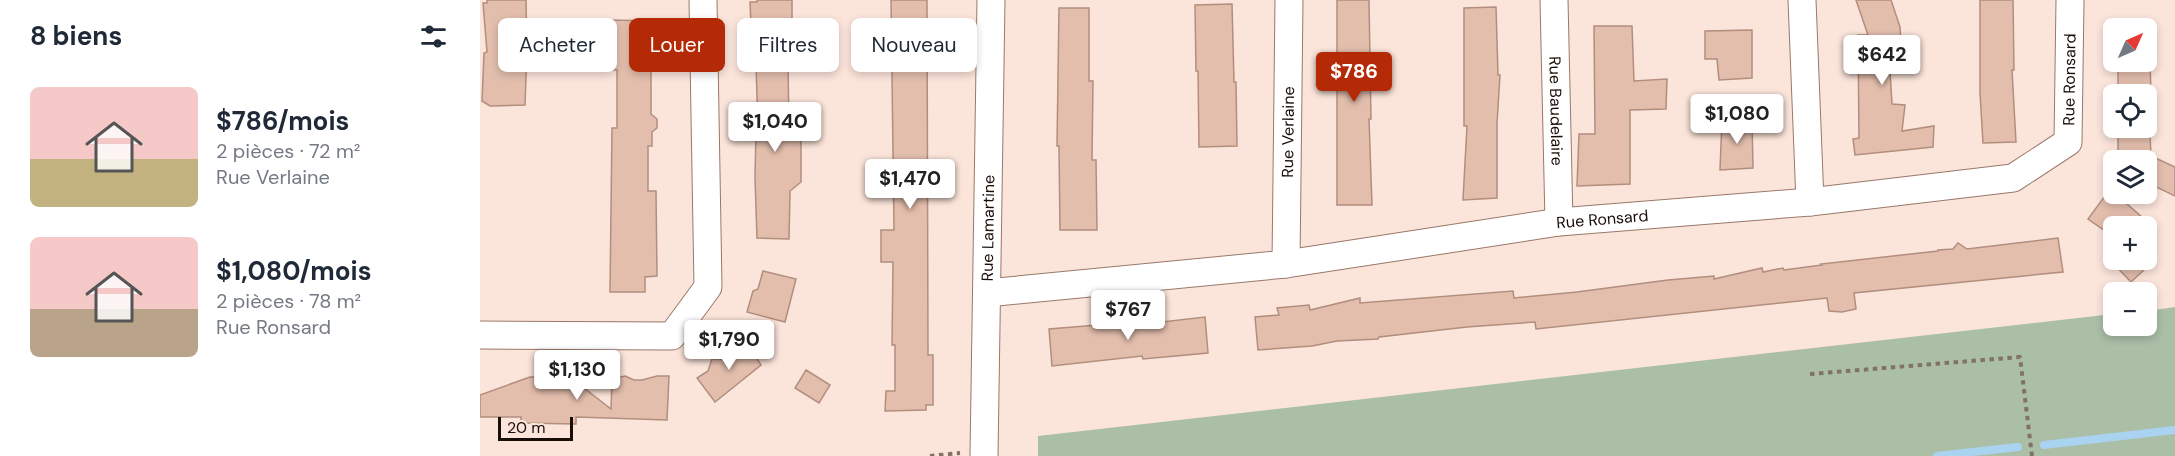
<!DOCTYPE html>
<html lang="fr">
<head>
<meta charset="utf-8">
<style>
	:root { --surface:#fff; --page:#f2f2f3; --text:#1f2937; --muted:#747a83; --accent:#b52a06 }
	body { margin:0; font-family:"DM Sans",sans-serif; background:var(--page); color:var(--text); height:100vh; display:flex; flex-direction:column; font-size:22px; white-space:nowrap }
	* { box-sizing:border-box; margin:0 }
	p { font-size:20px; color:var(--muted) }
	.icon { flex:none; width:33px; height:33px; fill:none; stroke:currentColor; stroke-width:2; stroke-linecap:round; stroke-linejoin:round }
	.map { position:relative; flex:1; overflow:hidden }
	.drawer { display:flex; flex-direction:column; background:var(--surface); width:480px }
	.drawer>* { flex:none }
	.top-card { position:absolute; left:18px; top:18px; width:570px; height:54px; display:flex; gap:12px }
	.needle { width:39px; rotate:45deg }
	.tools { position:absolute; left:1623px; top:18px; display:grid; gap:12px }
	.tools a { display:grid; place-items:center; width:54px; height:54px; border-radius:9px; background:var(--surface); box-shadow:0 3px 9px #0003; font-size:30px }
	.scale { position:absolute; left:18px; bottom:15px; width:75px; box-sizing:border-box; padding-left:6px; border:3px solid #190d07; border-top:0; font-size:16px; line-height:21px; white-space:nowrap; color:#190d07; -webkit-text-stroke:4px #fbe4da; paint-order:stroke }
	.price { position:absolute; translate:-50% -51px; padding:0 14px; border-radius:6px; background:#fff; color:#222; font-size:20px; line-height:39px; filter:drop-shadow(0 2px 3px #0008) }
	.price::after { content:''; position:absolute; left:50%; top:36px; width:18px; height:14px; margin-left:-9px; background:inherit; clip-path:polygon(0 0,100% 0,50% 100%) }
	.price.current { background:var(--accent); color:#fff }
	ul { padding:0; list-style:none }
	li { display:flex; align-items:center; gap:18px; height:150px; padding:0 30px }
	li span { display:grid; place-items:center; flex:none; width:168px; height:120px; border-radius:9px; color:#555 }
	li>.icon { margin-inline-start:auto }
	span .icon { width:72px; height:72px; fill:#fffc; stroke-width:1 }
	li b { font-size:26px }
	h2 { display:flex; justify-content:space-between; align-items:center; height:72px; padding:0 30px; font-size:26px }
	.tag { padding:0 21px; border-radius:9px; background:var(--surface); box-shadow:0 3px 9px #0003; font-size:21px; line-height:54px }
	.tag.current { background:var(--accent); color:#fff }
	main { display:flex; flex:1; min-height:0 }
	.map>svg:first-child { display:block }
	.green { fill:#abbfa7 }
	.lines { fill:none; stroke-linecap:round; stroke-linejoin:round }
	.stream { stroke:#a9d3f1; stroke-width:8 }
	.building { fill:#e3bead; stroke:#b18e7d; stroke-width:1.5 }
	.minor-casing { stroke:#9a7868; stroke-width:29 }
	.path { stroke:#827169; stroke-width:4; stroke-dasharray:4.5 4.5; stroke-linecap:butt }
	.minor { stroke:#fff; stroke-width:27 }
	.labels { text-anchor:middle; stroke-width:5; stroke-linejoin:round; paint-order:stroke }
	.street-label { font-size:16px; fill:#190d07; stroke:#fbe4da }
</style>
</head>
<body>
<main>
<section class="drawer">
<h2>8 biens<svg class="icon" aria-label="filters" viewBox="0 0 24 24"><path d="M4 7h16M4 17h16"/><circle cx="9" cy="7" r="2"/><circle cx="15" cy="17" r="2"/></svg></h2>
<ul>
<li><span style="background:linear-gradient(#f6c9c9 60%,#c2b280 0)"><svg class="icon" aria-label="home" viewBox="0 0 24 24"><path d="M3 11l9-7 9 7M6 9v11h12V9"/></svg></span><div><b>$786/mois</b><p>2 pièces · 72 m²</p><p>Rue Verlaine</p></div></li>
<li><span style="background:linear-gradient(#f6c9c9 60%,#b9a48a 0)"><svg class="icon" aria-label="home" viewBox="0 0 24 24"><path d="M3 11l9-7 9 7M6 9v11h12V9"/></svg></span><div><b>$1,080/mois</b><p>2 pièces · 78 m²</p><p>Rue Ronsard</p></div></li>
</ul>
</section>
<div class="map">
<svg width="1695" height="456" viewBox="0 0 1695 456">
	<rect width="100%" height="100%" fill="#fbe4da"/>
	<path class="green" d="M1695 307V456H558V436L1633 314 1634 326H1666L1667 311Z"/>
	<g class="lines">
		<path class="stream" d="M1564 445 1695 430
			M1457 456 1538 447"/>
	</g>
	<path class="building" d="M7 0H46L47 50 45 105 10 106 2 101 4 53 7 52 3 3H7Z
		M277 0H312V24L271 25 270 2H277Z
		M411 0H447L448 355H453V405H446V410L405 411 406 391H415V345H412L413 262H401V230H414Z
		M857 0H889L891 119H889L892 205H857Z
		M1376 0H1411L1420 27 1422 56H1409L1412 104 1425 105 1422 131 1454 126 1453 147 1375 155 1373 139 1379 138 1378 35H1388Z
		M1500 0H1533L1534 70H1532L1536 142 1503 143 1500 93Z
		M752 4 754 82H756L757 146 719 147 718 71H716L715 5Z
		M1016 7 1018 75H1020L1017 124V198L983 200 987 126H984V8Z
		M579 8H609V81H613L612 160H616L617 230H580L579 146H577Z
		M129 20 176 21 175 71H171V114L177 119V128L172 132V146H168V191H176L177 276 165 277V292H130L132 128H137V70H128Z
		M1114 26H1152L1154 81 1187 79 1186 109 1150 110V184L1097 186 1099 134H1115Z
		M1272 30V78L1239 80 1237 59H1225V31Z
		M1638 62H1670L1671 93H1668L1671 156 1695 167V196L1666 182V160H1638V128H1666V94H1638Z
		M308 63 309 131 321 132V182L310 191 309 239 277 238 275 177 276 131H278L276 64Z
		M1242 119 1272 120 1273 168 1240 170Z
		M1630 189 1664 219 1660 226H1634V237L1608 219Z
		M1578 238 1583 272 1374 293 1376 309 1362 312 1349 311 1347 298 1056 329 1055 322 987 327 899 337 898 339 857 341 832 346 778 350 775 317 799 315 797 308 829 305 830 310 880 298V303L1033 291 1034 298 1097 292 1188 280 1234 276V279L1282 268 1283 272 1303 268 1304 270 1342 265 1341 264 1458 251V250L1473 249 1478 243 1487 249Z
		M1634 255V260H1659L1666 268 1651 282 1629 259Z
		M283 271 316 279 305 322 267 312 273 291 278 289Z
		M725 317 728 353 663 359 662 356 572 366 569 329 630 324V328Z
		M256 338 272 350 281 365 235 402 217 378 228 371 232 359H248Z
		M326 370 350 385 339 403 315 388Z
		M145 376 154 380H162L177 376H189L187 420 96 417V424L41 423V417H0V395L50 377H63L62 382 90 377 131 409 132 379Z"/>
	<g class="lines">
		<g class="minor-casing">
			<g id="minor">
				<path id="s1" d="M1074 0 1079 222"/>
				<path d="M1322 0 1330 202"/>
				<path id="s2" d="M806 264 809 0"/>
				<path id="s3" d="M507 293 806 264 1079 222 1330 202 1533 178 1588 142 1590 0"/>
				<path d="M0 335 192 336 228 287 223 0"/>
				<path id="s4" d="M504 456 511 0"/>
			</g>
		</g>
		<path class="path" d="M1330 374 1540 357 1552 456
			M450 456 480 453"/>
		<use href="#minor" class="minor"/>
	</g>
	<g class="labels">
		<g class="street-label">
			<text dy="6" stroke="none"><textPath href="#s3" startOffset="1161">Rue Ronsard</textPath></text>
			<text dy="6" stroke="none"><textPath href="#s1" startOffset="111">Rue Baudelaire</textPath></text>
			<text dy="6" stroke="none"><textPath href="#s2" startOffset="132">Rue Verlaine</textPath></text>
			<text dy="6" stroke="none"><textPath href="#s3" startOffset="620">Rue Ronsard</textPath></text>
			<text dy="6" stroke="none"><textPath href="#s4" startOffset="228">Rue Lamartine</textPath></text>
		</g>
	</g>
</svg>
<div class="tools">
<a><svg class="needle" viewBox="-14 -14 28 28"><path d="M0-13l5 13h-10z" fill="#e53935"/><path d="M0 13l5-13h-10z" fill="#747a83"/></svg></a>
<a><svg class="icon" aria-label="locate" viewBox="0 0 24 24"><circle cx="12" cy="12" r="6"/><path d="M12 2v4M12 18v4M2 12h4M18 12h4"/></svg></a>
<a><svg class="icon" aria-label="layers" viewBox="0 0 24 24"><path d="M12 4l9 5-9 5-9-5zM3 14l9 5 9-5"/></svg></a>
<a>+</a>
<a>−</a>
</div>
<div class="scale">20 m</div>
<b class="price" style="left:1402px;top:86px">$642</b>
<b class="price current" style="left:874px;top:103px">$786</b>
<b class="price" style="left:1257px;top:145px">$1,080</b>
<b class="price" style="left:295px;top:153px">$1,040</b>
<b class="price" style="left:430px;top:210px">$1,470</b>
<b class="price" style="left:648px;top:341px">$767</b>
<b class="price" style="left:249px;top:371px">$1,790</b>
<b class="price" style="left:97px;top:401px">$1,130</b>
<div class="top-card">
<a class="tag">Acheter</a>
<a class="tag current">Louer</a>
<a class="tag">Filtres</a>
<a class="tag">Nouveau</a>
</div>
</div>
</main>
</body>
</html>
